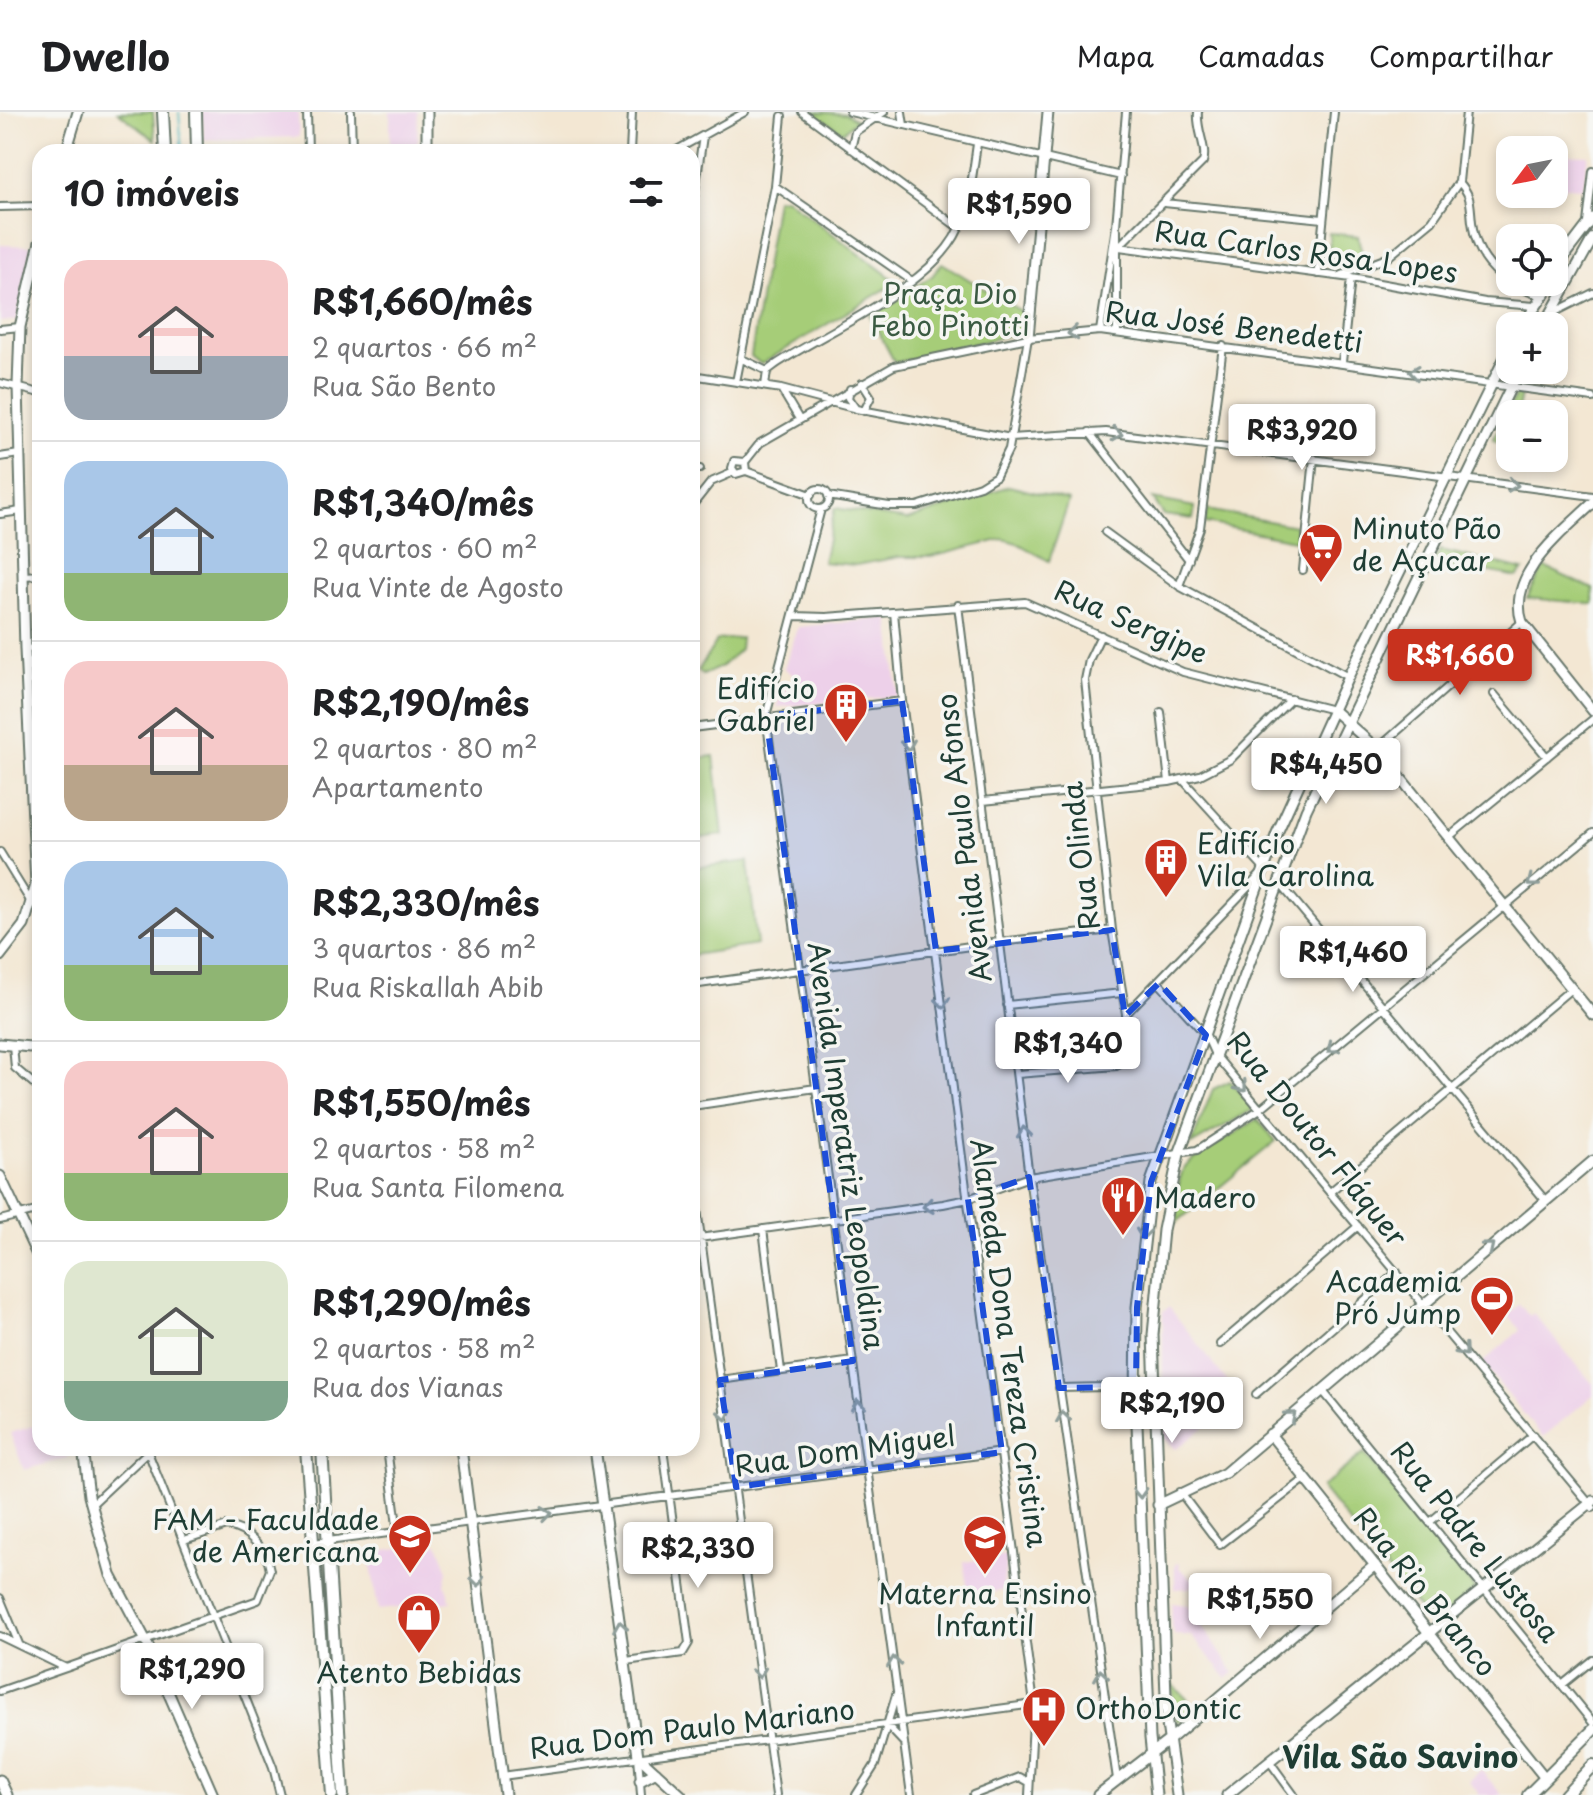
<!DOCTYPE html>
<html lang="pt">
<head>
<meta charset="utf-8">
<style>
	:root { --surface:#fff; --page:#f6f6f6; --text:#202124; --muted:#757577; --line:#e0e0e0; --accent:#c8321e }
	body { margin:0; font-family:"Playpen Sans",sans-serif; background:var(--page); color:var(--text); height:100vh; display:flex; flex-direction:column; font-size:30px; white-space:nowrap }
	* { box-sizing:border-box; margin:0 }
	p { font-size:26px; color:var(--muted) }
	.icon { flex:none; width:44px; height:44px; fill:none; stroke:currentColor; stroke-width:2; stroke-linecap:round; stroke-linejoin:round }
	.map { position:relative; flex:1; overflow:hidden }
	.sheet { position:absolute; left:32px; top:32px; width:668px; height:1312px; display:flex; flex-direction:column; background:var(--surface); border-radius:24px; box-shadow:0 4px 12px #0003 }
	.sheet>* { flex:none }
	.needle { width:52px; rotate:238deg }
	.buttons { position:absolute; left:1496px; top:24px; display:grid; gap:16px }
	.buttons a { display:grid; place-items:center; width:72px; height:72px; border-radius:16px; background:var(--surface); box-shadow:0 4px 12px #0003; font-size:40px }
	.price { position:absolute; translate:-50% -68px; padding:0 18px; border-radius:8px; background:#fff; color:#222; font-size:26px; line-height:52px; filter:drop-shadow(0 2px 4px #0008) }
	.price::after { content:''; position:absolute; left:50%; top:48px; width:24px; height:18px; margin-left:-12px; background:inherit; clip-path:polygon(0 0,100% 0,50% 100%) }
	.price.current { background:var(--accent); color:#fff }
	ul { padding:0; list-style:none }
	li { display:flex; align-items:center; gap:24px; height:200px; padding:0 32px }
	li+li { border-top:2px solid var(--line) }
	li span { display:grid; place-items:center; flex:none; width:224px; height:160px; border-radius:24px; color:#555 }
	li>.icon { margin-inline-start:auto }
	span .icon { width:96px; height:96px; fill:#fffc; stroke-width:1 }
	li b { font-size:34px }
	h2 { display:flex; justify-content:space-between; align-items:center; height:96px; padding:0 32px; font-size:34px }
	header { display:flex; align-items:center; gap:48px; box-sizing:border-box; height:112px; padding:0 40px; background:var(--surface); border-bottom:2px solid var(--line) }
	header strong { font-size:38px }
	nav { display:flex; gap:44px; margin-inline-start:auto; font-size:28px }
	.map>svg:first-child { display:block }
	.built { fill:#edd0e9 }
	.green { fill:#a6cd78; stroke:#628556; stroke-width:2 }
	.lines { fill:none; stroke-linecap:round; stroke-linejoin:round }
	.stream { stroke:#42b2bb; stroke-width:2 }
	.street-casing { stroke:#69786c; stroke-width:10 }
	.secondary-casing { stroke:#69786c; stroke-width:13 }
	.primary-casing { stroke:#69786c; stroke-width:14 }
	.street { stroke:#fff; stroke-width:6 }
	.secondary { stroke:#fff; stroke-width:9 }
	.primary { stroke:#fff; stroke-width:10 }
	.oneway { stroke:#8f9e9a }
	.marked { fill:#1d4ed8; fill-opacity:0.2; stroke:#1d4ed8; stroke-width:6; stroke-dasharray:16 10; stroke-linejoin:round }
	.labels { text-anchor:middle; stroke-width:7; stroke-linejoin:round; paint-order:stroke }
	.street-label { font-size:28px; fill:#1f3d34; stroke:#f6f6f2 }
	.park-label { font-size:28px; fill:#3a5a42; stroke:#f6f6f2 }
	.poi-label { font-size:28px; fill:#1f3d34; stroke:#f6f6f2; text-anchor:start }
	.neighbourhood-label { font-size:30px; font-weight:bold; fill:#1f3d34; stroke:#f6f6f2 }
</style>
</head>
<body>
<header>
<strong>Dwello</strong>
<nav><a>Mapa</a><a>Camadas</a><a>Compartilhar</a></nav>
</header>
<div class="map">
<svg width="1593" height="1683" viewBox="0 0 1593 1683">
	<rect width="100%" height="100%" fill="#f6f6f2"/>
	<filter id="ink" filterUnits="userSpaceOnUse"><feTurbulence type="fractalNoise" baseFrequency=".0125" numOctaves="2"/><feDisplacementMap in="SourceGraphic" scale="16" xChannelSelector="R" yChannelSelector="G"/><feConvolveMatrix kernelMatrix="1 2 1 2 8 2 1 2 1" color-interpolation-filters="sRGB"/></filter>
	<filter id="wash" filterUnits="userSpaceOnUse"><feTurbulence type="fractalNoise" baseFrequency=".006" numOctaves="4" result="noise"/><feDisplacementMap in="SourceGraphic" scale="32" xChannelSelector="R" yChannelSelector="G"/><feGaussianBlur stdDeviation="1.8" result="paint"/><feColorMatrix in="noise" values="0 0 0 0 0 0 0 0 0 0 0 0 0 0 0 0 0 1.4 0 .05"/><feComposite in="paint" operator="in"/></filter>
	<g filter="url(#wash)">
		<rect width="100%" height="100%" fill="#f3e7d3"/>
		<path class="built" d="M203 0H298L299 25 204 28Z
			M390 0H418L417 34 412 40H390Z
			M1554 42 1588 43 1583 76 1554 74Z
			M0 133 31 134 17 208 0 210Z
			M889 506 898 584 777 595 781 579 790 577 793 563 784 556 798 515Z
			M1519 1192 1530 1204 1533 1201 1593 1272V1283L1543 1325 1482 1251 1520 1218 1508 1203Z
			M1169 1195 1241 1287 1176 1337 1163 1325V1200Z
			M40 1312V1336H67V1346L24 1358 10 1321Z
			M438 1431 448 1459 445 1472 451 1490 378 1498 369 1440Z
			M1007 1444 1002 1479 968 1482 964 1450Z
			M1180 1451 1179 1456 1197 1470 1190 1476 1175 1477V1452Z
			M1172 1491 1188 1493 1234 1561 1227 1566 1191 1524 1175 1523 1171 1515Z
			M1481 1658 1502 1683H1480L1469 1669Z"/>
		<path class="green" d="M118 0H153L155 28Z
			M810 0 846 2 856 8 843 20Z
			M785 86 897 170 761 252 751 244 776 87Z
			M1329 121 1358 124 1363 146 1335 149 1330 144Z
			M942 151 1025 202 1023 220 895 251 870 204 932 164Z
			M1516 282 1521 283 1517 302H1510V333L1493 328Z
			M1009 374 1069 389 1049 449 1017 431 1003 427 931 445H899L856 453 823 450 835 396 907 408Z
			M1153 387 1195 395 1193 407 1164 403Z
			M1207 398 1296 414 1295 428 1205 411Z
			M1441 438 1523 458 1517 465 1465 455 1429 456Z
			M1544 455 1593 477V492L1527 486Z
			M741 526 740 537 721 555 703 563 698 559 717 528Z
			M714 644 723 723 692 727V647Z
			M748 749 757 833 692 843V756Z
			M1230 969 1254 997 1191 1033 1213 977Z
			M1257 1007 1276 1029 1177 1110C1178 1094 1176 1073 1183 1058 1187 1048 1244 1017 1257 1007Z
			M1364 1341 1475 1477 1432 1513 1321 1376Z
			M1172 1572 1195 1595 1177 1611Z"/>
		<g class="lines">
			<path class="stream" d="M179 0 182 40"/>
		</g>
	</g>
	<g filter="url(#ink)">
		<g class="lines">
			<g class="street-casing">
				<path id="street" d="M307 0 308 40
					M351 0 352 40
					M802 0 959 116
					M850 0 1121 64
					M902 0 904 13
					M851 37 855 20 884 0
					M630 40 632 0
					M673 40 745 0
					M1459 70C1472 84 1470 92 1472 110 1477 152 1504 172 1541 184
					M775 74 912 169
					M1164 91 1323 107
					M0 95 40 94
					M692 99 703 24
					M1587 111 1593 59
					M1117 118V220
					M1118 135 1203 50C1208 37 1196 18 1198 0
					M1119 135 1351 166 1485 190 1535 194
					M1318 162 1334 0
					M1342 163 1387 146 1432 109 1459 70 1466 0
					M1553 201 1593 181
					M0 217 20 215
					M1100 219 1116 114 1126 0
					M742 247 767 259
					M1342 250 1351 166
					M692 263 781 277 853 296
					M736 270 775 74 782 4
					M0 271 40 281
					M862 271 871 285 864 299
					M765 274 767 259 775 253C828 218 934 174 959 116 970 89 973 60 977 32
					M781 277 799 307
					M850 277 848 286 856 297 1011 326 1106 320 1593 384
					M1089 320 1189 448
					M0 345 19 342
					M745 350 760 331 894 254 1028 226 1100 219 1593 286
					M692 356 700 357
					M746 359 745 350 734 349 732 356 736 362 746 359 811 383
					M809 387a10 10 0 1 1 20 0a10 10 0 1 1-20 0Z
					M828 384 889 394H917L980 374 996 364 1009 337 1028 226
					M692 394 711 370 734 360
					M821 397 766 604 911 1683
					M0 402 21 399
					M1105 420 1179 474 1348 565
					M1303 458 1314 346
					M23 464 40 463
					M1179 474 1200 416 1223 234
					M958 493 1029 1065 1117 1667
					M894 500 902 589 1034 1592 1029 1683
					M794 504 826 505 1025 490 1183 560 1333 598
					M25 537 40 536
					M1494 582 1547 645
					M1161 600 1169 670
					M692 616 902 589
					M1377 637 1522 510
					M1183 668 1263 756
					M983 689 1169 670 1200 663 1231 647 1291 587
					M1449 725 1593 607
					M0 740 32 792
					M1278 769 1545 1088
					M1159 871 1206 923 1215 943 1593 1396
					M692 873 999 830 1112 818
					M1007 893 1122 881
					M1126 902 1260 763
					M13 933 15 956 40 977
					M1017 962 1116 954 1127 948 1126 902 1112 818 1085 568 1089 548 1101 523
					M692 994 816 976
					M692 1060 776 1683
					M1330 1080 1571 877
					M0 1108 40 1098
					M763 1117 781 1259
					M692 1127 943 1092 968 1087 1029 1065 1197 1038 1260 997 1593 721
					M1220 1232 1358 1114
					M720 1268 853 1249
					M1059 1276 1154 1274
					M1322 1278 1593 1611
					M1256 1282 1397 1160
					M387 1336 398 1421
					M148 1340 273 1655 280 1683
					M1180 1380 1220 1433 1305 1367
					M91 1393 152 1336
					M1430 1410 1533 1323
					M313 1431 1002 1340
					M0 1486 19 1532
					M0 1524 66 1556 258 1488 270 1458C267 1438 247 1417 227 1414L184 1428
					M626 1549 683 1541 689 1531 663 1336
					M1562 1573 1593 1548
					M0 1579 66 1556
					M887 1613 904 1631
					M638 1644 641 1683
					M1270 1650 1294 1683
					M502 1664 1034 1592
					M856 1683 875 1653 896 1583
					M973 1683 1020 1665 1027 1669"/>
			</g>
			<g class="secondary-casing">
				<path id="secondary" d="M66 40 78 0
					M427 40V0
					M1554 167 1567 140 1593 106
					M1522 214 1553 170
					M1544 214 1593 126
					M1028 226 1048 0
					M1593 391C1563 420 1506 462 1522 510L1593 599
					M1333 598 1377 637 1593 903
					M0 844 24 813 36 773 25 537 18 274 20 215 40 130
					M0 932 40 936
					M0 1064 40 1149
					M1270 1322 1545 1666
					M83 1336 89 1384 111 1463 145 1527 213 1683
					M461 1336 505 1683
					M595 1336 638 1644 681 1683
					M1158 1393 1225 1361 1593 1049
					M0 1668 7 1683
					M640 1669 656 1660
					M1098 1683 1168 1629 1375 1453
					M1156 1683 1150 1626 1136 1288 1137 1195 1151 1070 1277 721 1348 565 1510 235
					M1177 1683 1167 1612 1153 1223 1163 1118 1179 1042 1306 698 1519 258
					M1227 1683 1593 1389"/>
			</g>
			<g class="primary-casing">
				<path id="primary" d="M163 0 165 40
					M196 0 197 40
					M306 1336 332 1683
					M322 1336 343 1683
					M1528 1683 1593 1618
					M1565 1683 1593 1653"/>
			</g>
			<use href="#street" class="street"/>
			<use href="#secondary" class="secondary"/>
			<use href="#primary" class="primary"/>
		</g>
		<defs><path id="oneway-chevron" d="M-2-3.5L2.5 0L-2 3.5" fill="none" stroke-width="1.6" stroke-linecap="round" stroke-linejoin="round" transform="scale(2)"/></defs>
		<g class="oneway">
			<use href="#oneway-chevron" transform="translate(1073 221) rotate(174)"/>
			<use href="#oneway-chevron" transform="translate(1414 260) rotate(-172)"/>
			<use href="#oneway-chevron" transform="translate(1117 322) rotate(7)"/>
			<use href="#oneway-chevron" transform="translate(1513 373) rotate(8)"/>
			<use href="#oneway-chevron" transform="translate(908 633) rotate(82)"/>
			<use href="#oneway-chevron" transform="translate(1532 770) rotate(142)"/>
			<use href="#oneway-chevron" transform="translate(943 891) rotate(83)"/>
			<use href="#oneway-chevron" transform="translate(1332 936) rotate(140)"/>
			<use href="#oneway-chevron" transform="translate(1242 975) rotate(50)"/>
			<use href="#oneway-chevron" transform="translate(1024 1020) rotate(-97)"/>
			<use href="#oneway-chevron" transform="translate(928 1094) rotate(171)"/>
			<use href="#oneway-chevron" transform="translate(1143 1122) rotate(97)"/>
			<use href="#oneway-chevron" transform="translate(1489 1135) rotate(-40)"/>
			<use href="#oneway-chevron" transform="translate(1463 1239) rotate(50)"/>
			<use href="#oneway-chevron" transform="translate(858 1293) rotate(-97)"/>
			<use href="#oneway-chevron" transform="translate(725 1303) rotate(82)"/>
			<use href="#oneway-chevron" transform="translate(1291 1304) rotate(-40)"/>
			<use href="#oneway-chevron" transform="translate(1063 1305) rotate(-98)"/>
			<use href="#oneway-chevron" transform="translate(1140 1381) rotate(87)"/>
			<use href="#oneway-chevron" transform="translate(547 1401) rotate(-8)"/>
			<use href="#oneway-chevron" transform="translate(478 1469) rotate(83)"/>
			<use href="#oneway-chevron" transform="translate(620 1514) rotate(-99)"/>
			<use href="#oneway-chevron" transform="translate(894 1550) rotate(-98)"/>
			<use href="#oneway-chevron" transform="translate(759 1561) rotate(83)"/>
			<use href="#oneway-chevron" transform="translate(1101 1563) rotate(-98)"/>
		</g>
	</g>
	<path class="marked" d="M902 589 936 839 1112 818 1125 904 1159 871 1206 923 1151 1070 1137 1195 1136 1275 1059 1276 1029 1065 968 1087 1002 1340 736 1375 720 1268 853 1249 766 604Z"/>
	<defs>
		<g id="supermarket-pin" transform="scale(2.3)"><path d="M0 17L-7.5 6A9.5 9.5 0 1 1 7.5 6Z" fill="#c8321e" stroke="#f6f6f2"/><path d="M-6-5.5h2.5l.6 2H6L4.5 2H-2.5L-4.4-4H-6ZM-1.5 3.2a1.3 1.3 0 1 0 .1 0ZM3 3.2a1.3 1.3 0 1 0 .1 0Z" fill="#fff"/></g>
		<g id="building-pin" transform="scale(2.3)"><path d="M0 17L-7.5 6A9.5 9.5 0 1 1 7.5 6Z" fill="#c8321e" stroke="#f6f6f2"/><path d="M-4-6H4V6H1V3H-1V6H-4ZM-2.5-4.3h1.7v1.8h-1.7ZM.8-4.3h1.7v1.8H.8ZM-2.5-1h1.7V.8h-1.7ZM.8-1h1.7V.8H.8Z" fill="#fff"/></g>
		<g id="restaurant-pin" transform="scale(2.3)"><path d="M0 17L-7.5 6A9.5 9.5 0 1 1 7.5 6Z" fill="#c8321e" stroke="#f6f6f2"/><path d="M-5-6h1v4h1v-4h1v4h1v-4h1v5L-1.5 .5V6h-2V.5L-5-1ZM5-6V6H3V1.5H1.5Q1.5-4 5-6Z" fill="#fff"/></g>
		<g id="stadium-pin" transform="scale(2.3)"><path d="M0 17L-7.5 6A9.5 9.5 0 1 1 7.5 6Z" fill="#c8321e" stroke="#f6f6f2"/><path d="M0-5a6.5 5 0 1 0 0 10a6.5 5 0 1 0 0-10ZM-3.5-1.8h7v3.6h-7Z" fill="#fff"/></g>
		<g id="university-pin" transform="scale(2.3)"><path d="M0 17L-7.5 6A9.5 9.5 0 1 1 7.5 6Z" fill="#c8321e" stroke="#f6f6f2"/><path d="M0-5L7-2L0 1L-7-2ZM-4 1L0 2.5L4 1V4Q0 6-4 4Z" fill="#fff"/></g>
		<g id="school-pin" transform="scale(2.3)"><path d="M0 17L-7.5 6A9.5 9.5 0 1 1 7.5 6Z" fill="#c8321e" stroke="#f6f6f2"/><path d="M0-5L7-2L0 1L-7-2ZM-4 1L0 2.5L4 1V4Q0 6-4 4Z" fill="#fff"/></g>
		<g id="shop-pin" transform="scale(2.3)"><path d="M0 17L-7.5 6A9.5 9.5 0 1 1 7.5 6Z" fill="#c8321e" stroke="#f6f6f2"/><path d="M-5-2.5h2.3a2.7 3.5 0 0 1 5.4 0H5L5.5 6h-11ZM-1.5-2.5h3a1.5 2.3 0 0 0-3 0Z" fill="#fff"/></g>
		<g id="hospital-pin" transform="scale(2.3)"><path d="M0 17L-7.5 6A9.5 9.5 0 1 1 7.5 6Z" fill="#c8321e" stroke="#f6f6f2"/><path d="M-5-5h3v3.5h4V-5h3V5h-3V1.5h-4V5h-3Z" fill="#fff"/></g>
	</defs>
	<g fill-rule="evenodd">
		<use href="#supermarket-pin" x="1321" y="433"/>
		<use href="#building-pin" x="846" y="593"/>
		<use href="#building-pin" x="1166" y="748"/>
		<use href="#restaurant-pin" x="1123" y="1086"/>
		<use href="#stadium-pin" x="1492" y="1186"/>
		<use href="#university-pin" x="410" y="1424"/>
		<use href="#school-pin" x="985" y="1425"/>
		<use href="#shop-pin" x="419" y="1504"/>
		<use href="#hospital-pin" x="1044" y="1597"/>
	</g>
	<g class="labels">
		<g class="street-label">
			<text transform="translate(1306 140) rotate(8)" y="10">Rua Carlos Rosa Lopes</text>
			<text transform="translate(1234 215) rotate(7)" y="10">Rua José Benedetti</text>
			<text transform="translate(1131 510) rotate(24)" y="10">Rua Sergipe</text>
			<text transform="translate(964 726) rotate(-97)" y="10">Avenida Paulo Afonso</text>
			<text transform="translate(1081 744) rotate(-97)" y="10">Rua Olinda</text>
			<text transform="translate(1317 1027) rotate(51)" y="10">Rua Doutor Fláquer</text>
			<text transform="translate(846 1034) rotate(82)" y="10">Avenida Imperatriz Leopoldina</text>
			<text transform="translate(1009 1231) rotate(82)" y="10">Alameda Dona Tereza Cristina</text>
			<text transform="translate(845 1339) rotate(-8)" y="10">Rua Dom Miguel</text>
			<text transform="translate(1475 1430) rotate(51)" y="10">Rua Padre Lustosa</text>
			<text transform="translate(1425 1480) rotate(51)" y="10">Rua Rio Branco</text>
			<text transform="translate(692 1617) rotate(-7)" y="10">Rua Dom Paulo Mariano</text>
		</g>
		<g class="park-label">
			<text x="950" y="192">Praça Dio<tspan x="950" dy="32">Febo Pinotti</tspan></text>
		</g>
		<g class="poi-label">
			<text x="1352" y="427">Minuto Pão<tspan x="1352" dy="32">de Açucar</tspan></text>
			<text x="815" y="587" text-anchor="end">Edifício<tspan x="815" dy="32">Gabriel</tspan></text>
			<text x="1197" y="742">Edifício<tspan x="1197" dy="32">Vila Carolina</tspan></text>
			<text x="1154" y="1096">Madero</text>
			<text x="1461" y="1180" text-anchor="end">Academia<tspan x="1461" dy="32">Pró Jump</tspan></text>
			<text x="379" y="1418" text-anchor="end">FAM - Faculdade<tspan x="379" dy="32">de Americana</tspan></text>
			<text x="985" y="1492" text-anchor="middle">Materna Ensino<tspan x="985" dy="32">Infantil</tspan></text>
			<text x="419" y="1571" text-anchor="middle">Atento Bebidas</text>
			<text x="1075" y="1607">OrthoDontic</text>
		</g>
		<g class="neighbourhood-label">
			<text x="1400" y="1656">Vila São Savino</text>
		</g>
	</g>
</svg>
<div class="buttons">
<a><svg class="needle" viewBox="-14 -14 28 28"><path d="M0-13l5 13h-10z" fill="#e53935"/><path d="M0 13l5-13h-10z" fill="#757577"/></svg></a>
<a><svg class="icon" aria-label="locate" viewBox="0 0 24 24"><circle cx="12" cy="12" r="6"/><path d="M12 2v4M12 18v4M2 12h4M18 12h4"/></svg></a>
<a>+</a>
<a>−</a>
</div>
<b class="price" style="left:1019px;top:134px">R$1,590</b>
<b class="price" style="left:1302px;top:360px">R$3,920</b>
<b class="price current" style="left:1460px;top:585px">R$1,660</b>
<b class="price" style="left:1326px;top:694px">R$4,450</b>
<b class="price" style="left:1353px;top:882px">R$1,460</b>
<b class="price" style="left:1068px;top:973px">R$1,340</b>
<b class="price" style="left:1172px;top:1333px">R$2,190</b>
<b class="price" style="left:698px;top:1478px">R$2,330</b>
<b class="price" style="left:1260px;top:1529px">R$1,550</b>
<b class="price" style="left:192px;top:1599px">R$1,290</b>
<section class="sheet">
<h2>10 imóveis<svg class="icon" aria-label="filters" viewBox="0 0 24 24"><path d="M4 7h16M4 17h16"/><circle cx="9" cy="7" r="2"/><circle cx="15" cy="17" r="2"/></svg></h2>
<ul>
<li><span style="background:linear-gradient(#f6c9c9 60%,#9aa5b1 0)"><svg class="icon" aria-label="home" viewBox="0 0 24 24"><path d="M3 11l9-7 9 7M6 9v11h12V9"/></svg></span><div><b>R$1,660/mês</b><p>2 quartos · 66 m²</p><p>Rua São Bento</p></div></li>
<li><span style="background:linear-gradient(#a9c7e8 70%,#8fb573 0)"><svg class="icon" aria-label="home" viewBox="0 0 24 24"><path d="M3 11l9-7 9 7M6 9v11h12V9"/></svg></span><div><b>R$1,340/mês</b><p>2 quartos · 60 m²</p><p>Rua Vinte de Agosto</p></div></li>
<li><span style="background:linear-gradient(#f6c9c9 65%,#b9a48a 0)"><svg class="icon" aria-label="home" viewBox="0 0 24 24"><path d="M3 11l9-7 9 7M6 9v11h12V9"/></svg></span><div><b>R$2,190/mês</b><p>2 quartos · 80 m²</p><p>Apartamento</p></div></li>
<li><span style="background:linear-gradient(#a9c7e8 65%,#8fb573 0)"><svg class="icon" aria-label="home" viewBox="0 0 24 24"><path d="M3 11l9-7 9 7M6 9v11h12V9"/></svg></span><div><b>R$2,330/mês</b><p>3 quartos · 86 m²</p><p>Rua Riskallah Abib</p></div></li>
<li><span style="background:linear-gradient(#f6c9c9 70%,#8fb573 0)"><svg class="icon" aria-label="home" viewBox="0 0 24 24"><path d="M3 11l9-7 9 7M6 9v11h12V9"/></svg></span><div><b>R$1,550/mês</b><p>2 quartos · 58 m²</p><p>Rua Santa Filomena</p></div></li>
<li><span style="background:linear-gradient(#dfe7d0 75%,#7fa58c 0)"><svg class="icon" aria-label="home" viewBox="0 0 24 24"><path d="M3 11l9-7 9 7M6 9v11h12V9"/></svg></span><div><b>R$1,290/mês</b><p>2 quartos · 58 m²</p><p>Rua dos Vianas</p></div></li>
</ul>
</section>
</div>
</body>
</html>
